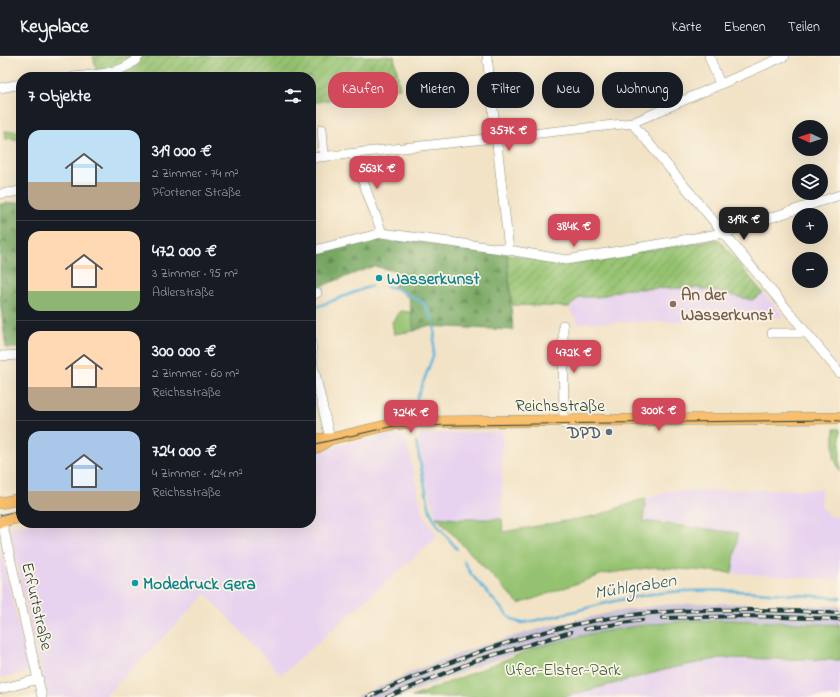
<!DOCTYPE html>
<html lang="de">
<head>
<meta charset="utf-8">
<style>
	:root { --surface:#171b24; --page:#20242c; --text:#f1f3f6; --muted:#9ea1a6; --line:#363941; --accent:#d1495b }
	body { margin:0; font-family:"Indie Flower",sans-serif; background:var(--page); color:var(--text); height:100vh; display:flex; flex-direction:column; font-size:15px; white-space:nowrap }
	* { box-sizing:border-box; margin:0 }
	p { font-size:13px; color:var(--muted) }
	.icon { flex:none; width:22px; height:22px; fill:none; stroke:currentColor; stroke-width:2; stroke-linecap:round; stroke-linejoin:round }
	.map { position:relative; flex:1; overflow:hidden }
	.drawer { position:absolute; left:16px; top:16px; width:300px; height:456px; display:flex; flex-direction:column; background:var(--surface); border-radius:16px; box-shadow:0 4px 16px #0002 }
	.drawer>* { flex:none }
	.top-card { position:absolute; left:328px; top:16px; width:380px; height:36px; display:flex; gap:8px }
	.needle { width:26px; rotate:274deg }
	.controls { position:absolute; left:792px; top:64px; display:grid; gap:8px }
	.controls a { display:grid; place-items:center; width:36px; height:36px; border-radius:50%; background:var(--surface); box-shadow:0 4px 16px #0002; font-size:20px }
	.price { position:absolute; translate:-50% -34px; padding:0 9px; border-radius:8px; background:var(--accent); color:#fff; font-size:13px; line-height:26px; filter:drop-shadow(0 1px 2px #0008) }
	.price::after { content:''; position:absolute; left:50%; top:24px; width:12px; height:9px; margin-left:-6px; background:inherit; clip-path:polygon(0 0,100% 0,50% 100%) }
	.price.on { background:#222; color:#fff }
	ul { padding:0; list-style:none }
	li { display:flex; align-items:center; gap:12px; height:100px; padding:0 12px }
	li+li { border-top:1px solid var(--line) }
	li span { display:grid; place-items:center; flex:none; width:112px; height:80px; border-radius:12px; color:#555 }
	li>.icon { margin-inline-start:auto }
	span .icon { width:48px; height:48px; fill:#fffc; stroke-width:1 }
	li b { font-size:17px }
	h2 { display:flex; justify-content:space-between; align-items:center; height:48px; padding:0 12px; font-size:17px }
	.pill { padding:0 14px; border-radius:16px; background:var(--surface); box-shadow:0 4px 16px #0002; font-size:14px; line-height:36px }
	.pill.on { background:var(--accent); color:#fff }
	header { display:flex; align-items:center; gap:24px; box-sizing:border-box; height:56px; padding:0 20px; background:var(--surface); border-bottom:1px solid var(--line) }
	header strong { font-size:19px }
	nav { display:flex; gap:22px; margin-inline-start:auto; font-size:14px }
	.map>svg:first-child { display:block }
	.built { fill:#e7d2ef }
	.railway { fill:#c8bfd8 }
	.green { fill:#94c270; stroke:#5a8052 }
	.forest { fill:url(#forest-firs); stroke:#4b724b }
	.garden { fill:url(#garden-furrows); stroke:#5a8052 }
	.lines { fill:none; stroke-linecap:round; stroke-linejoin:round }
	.stream { stroke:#61b6dd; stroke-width:2.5 }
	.minor-casing { stroke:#88907d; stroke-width:10 }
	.major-casing { stroke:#88907d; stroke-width:12 }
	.minor { stroke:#fff; stroke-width:9 }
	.major { stroke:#f9bf6d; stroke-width:11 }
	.tram { stroke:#1f3d34; stroke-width:1 }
	.rail-casing { stroke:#1f3d34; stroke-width:4 }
	.rail { stroke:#fcf5e5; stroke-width:2.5; stroke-dasharray:8; stroke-linecap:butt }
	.culture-dot { fill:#0f9aa8; stroke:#fcf5e5; stroke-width:1.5 }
	.education-dot { fill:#8d6e63; stroke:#fcf5e5; stroke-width:1.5 }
	.service-dot { fill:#5c6f8a; stroke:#fcf5e5; stroke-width:1.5 }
	.labels { text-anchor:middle; stroke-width:3.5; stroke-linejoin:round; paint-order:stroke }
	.culture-label { font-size:17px; font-weight:bold; fill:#0d838f; stroke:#fcf5e5; text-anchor:start }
	.education-label { font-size:17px; font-weight:bold; fill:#785e54; stroke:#fcf5e5; text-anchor:start }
	.street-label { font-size:17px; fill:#1f3d34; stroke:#fcf5e5 }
	.service-label { font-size:17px; font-weight:bold; fill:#4e5e75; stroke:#fcf5e5; text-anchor:end }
	.park-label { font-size:17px; fill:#3c5e43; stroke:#fcf5e5 }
	.water-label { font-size:18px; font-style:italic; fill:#305b5e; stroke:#fcf5e5 }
</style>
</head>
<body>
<header>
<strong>Keyplace</strong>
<nav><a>Karte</a><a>Ebenen</a><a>Teilen</a></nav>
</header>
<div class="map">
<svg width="840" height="641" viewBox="0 0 840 641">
	<defs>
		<pattern id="forest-firs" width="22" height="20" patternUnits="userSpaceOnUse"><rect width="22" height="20" fill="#77a862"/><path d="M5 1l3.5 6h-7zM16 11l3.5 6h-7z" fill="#618a52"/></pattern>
		<pattern id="garden-furrows" width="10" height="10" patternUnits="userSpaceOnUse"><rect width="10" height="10" fill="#94c270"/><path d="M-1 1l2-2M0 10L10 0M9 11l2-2" fill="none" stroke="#789f5d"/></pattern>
	</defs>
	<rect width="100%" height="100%" fill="#fcf5e5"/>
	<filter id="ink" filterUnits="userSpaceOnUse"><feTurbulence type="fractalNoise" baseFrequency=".025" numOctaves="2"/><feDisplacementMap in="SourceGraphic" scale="8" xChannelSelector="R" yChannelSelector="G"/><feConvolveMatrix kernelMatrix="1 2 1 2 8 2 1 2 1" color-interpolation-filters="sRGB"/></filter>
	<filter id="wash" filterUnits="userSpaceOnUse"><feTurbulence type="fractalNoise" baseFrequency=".012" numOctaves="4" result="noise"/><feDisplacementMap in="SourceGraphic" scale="16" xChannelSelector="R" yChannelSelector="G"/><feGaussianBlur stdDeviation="0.9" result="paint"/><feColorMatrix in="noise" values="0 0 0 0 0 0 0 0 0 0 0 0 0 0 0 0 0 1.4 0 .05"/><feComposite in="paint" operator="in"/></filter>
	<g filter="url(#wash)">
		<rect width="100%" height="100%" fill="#f2e3c6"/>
		<path class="built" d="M698 232 752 244 763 237 785 261H724L719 265 578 267 569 251 580 241H599L625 233Z
			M502 376V463H457L436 461 424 417 420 396 419 381 421 378Z
			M389 377 406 380 422 455 437 481 281 619 206 538 104 641H47L9 472 30 467H311V396Z
			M821 433V449L828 459 840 462V524L732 517 738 477 643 465 646 442 669 435Z
			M0 491 29 616 0 622Z
			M721 602 840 604V641H563L672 612Z"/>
		<path class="railway" d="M707 547 840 550V569L730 564 686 565 637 570 590 578 537 591 483 608 399 641H356L423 611 477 591 549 570 613 556 663 549Z"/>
		<path class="green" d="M5 75H19V84L9 82 7 84 5 82Z
			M400 255 411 256 414 275 394 278 392 266Z
			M834 373H840V416L834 401Z
			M646 442 643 465 738 477 732 517 655 511 603 518 519 548 436 461 457 463H502L503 476 595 460Z
			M730 564 840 569V604L721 602 672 612 563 641H412L537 591 590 578 637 570 686 565Z"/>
		<path class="forest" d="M21 146V292H6L0 244V148Z
			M382 181 507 198 513 274 426 270 414 275 409 242 394 230 403 217 374 210 311 234V198Z"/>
		<path class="garden" d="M93 0H394L400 32 311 47V21H98Z
			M718 183 763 237 752 244 698 232 625 233 599 241H580L569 251 512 249 507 198 566 208Z"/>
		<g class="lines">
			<path class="stream" d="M386 230 395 232 424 247 432 264
				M311 253 371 230
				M415 348 433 300 435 270
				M416 386 430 455 438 470 457 493
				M464 505 471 518 508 560 515 565 521 567C565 560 607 544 652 538 714 530 778 538 840 542"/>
		</g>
	</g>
	<g filter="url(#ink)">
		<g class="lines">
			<g class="minor-casing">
				<path id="minor" d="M487 0 509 194
					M709 0 720 28
					M73 21C95 18 125 19 139 0
					M0 32 21 28
					M632 67 840 317
					M322 73 324 100
					M353 98 382 177
					M311 102 632 67 785 0
					M0 138 21 135
					M311 195 382 177 509 194 566 204 724 177 840 139
					M311 240 317 237
					M563 269 564 368
					M772 277H806
					M311 285 313 309 330 383
					M0 300 21 299
					M2 466 42 641
					M0 633 39 623"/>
			</g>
			<g class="major-casing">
				<path id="major" d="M311 383H330L393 368 417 366 840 362
					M311 393 318 391 330 383
					M0 447 21 443
					M0 466 21 461"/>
			</g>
			<use href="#minor" class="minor"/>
			<use href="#major" class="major"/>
			<path class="tram" d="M311 389 394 370 827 364 840 365
				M0 459 21 454"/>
			<g class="rail-casing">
				<path id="rail" d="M662 562 747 560 840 563
					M585 573 642 564
					M368 641C454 602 546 568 640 558 706 551 773 554 840 557
					M387 641 477 604 571 576"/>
			</g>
			<use href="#rail" class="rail"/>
		</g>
	</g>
	<g class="culture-dot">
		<circle cx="379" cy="222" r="4"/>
		<circle cx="135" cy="527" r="4"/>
	</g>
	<circle class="education-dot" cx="673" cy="248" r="4"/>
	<circle class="service-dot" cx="609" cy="376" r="4"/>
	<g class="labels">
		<g class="culture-label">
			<text x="387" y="228">Wasserkunst</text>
			<text x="143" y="533">Modedruck Gera</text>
		</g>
		<g class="education-label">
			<text x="681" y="244">An der<tspan x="681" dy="20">Wasserkunst</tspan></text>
		</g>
		<g class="street-label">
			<text x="560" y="355">Reichsstraße</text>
			<text transform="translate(38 550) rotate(77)" y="6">Erfurtstraße</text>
		</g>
		<g class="service-label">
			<text x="601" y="382">DPD</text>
		</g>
		<g class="park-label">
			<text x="563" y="619">Ufer-Elster-Park</text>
		</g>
		<g class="water-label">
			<text transform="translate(635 530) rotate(-9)" y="6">Mühlgraben</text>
		</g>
	</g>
</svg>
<div class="controls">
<a><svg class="needle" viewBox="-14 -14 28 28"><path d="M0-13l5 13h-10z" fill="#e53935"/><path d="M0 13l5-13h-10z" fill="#9ea1a6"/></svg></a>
<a><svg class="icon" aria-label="layers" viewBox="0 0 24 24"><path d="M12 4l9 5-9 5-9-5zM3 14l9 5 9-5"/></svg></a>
<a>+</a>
<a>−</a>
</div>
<b class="price" style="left:509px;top:96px">357K €</b>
<b class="price" style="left:377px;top:134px">563K €</b>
<b class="price on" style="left:744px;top:185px">319K €</b>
<b class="price" style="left:574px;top:192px">384K €</b>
<b class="price" style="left:574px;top:318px">472K €</b>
<b class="price" style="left:659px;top:376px">300K €</b>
<b class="price" style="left:411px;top:378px">724K €</b>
<div class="top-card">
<a class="pill on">Kaufen</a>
<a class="pill">Mieten</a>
<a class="pill">Filter</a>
<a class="pill">Neu</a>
<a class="pill">Wohnung</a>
</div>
<section class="drawer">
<h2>7 Objekte<svg class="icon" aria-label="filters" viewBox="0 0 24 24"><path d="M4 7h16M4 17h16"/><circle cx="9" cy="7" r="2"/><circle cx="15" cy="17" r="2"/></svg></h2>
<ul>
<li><span style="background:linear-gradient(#bfe0f5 65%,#b9a48a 0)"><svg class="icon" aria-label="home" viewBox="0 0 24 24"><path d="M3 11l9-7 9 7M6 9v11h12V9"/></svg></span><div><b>319 000 €</b><p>2 Zimmer · 74 m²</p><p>Pfortener Straße</p></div></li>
<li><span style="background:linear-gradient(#ffd9b3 75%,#8fb573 0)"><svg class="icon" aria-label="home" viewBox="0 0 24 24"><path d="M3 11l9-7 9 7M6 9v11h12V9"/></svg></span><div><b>472 000 €</b><p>3 Zimmer · 95 m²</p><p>Adlerstraße</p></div></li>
<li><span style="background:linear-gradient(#ffd9b3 70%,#b9a48a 0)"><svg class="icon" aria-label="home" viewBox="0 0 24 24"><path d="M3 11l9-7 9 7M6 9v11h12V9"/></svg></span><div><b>300 000 €</b><p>2 Zimmer · 60 m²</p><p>Reichsstraße</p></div></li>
<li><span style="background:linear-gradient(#a9c7e8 75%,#b9a48a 0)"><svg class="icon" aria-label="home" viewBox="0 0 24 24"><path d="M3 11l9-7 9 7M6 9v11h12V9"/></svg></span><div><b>724 000 €</b><p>4 Zimmer · 124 m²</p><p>Reichsstraße</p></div></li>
</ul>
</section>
</div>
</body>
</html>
